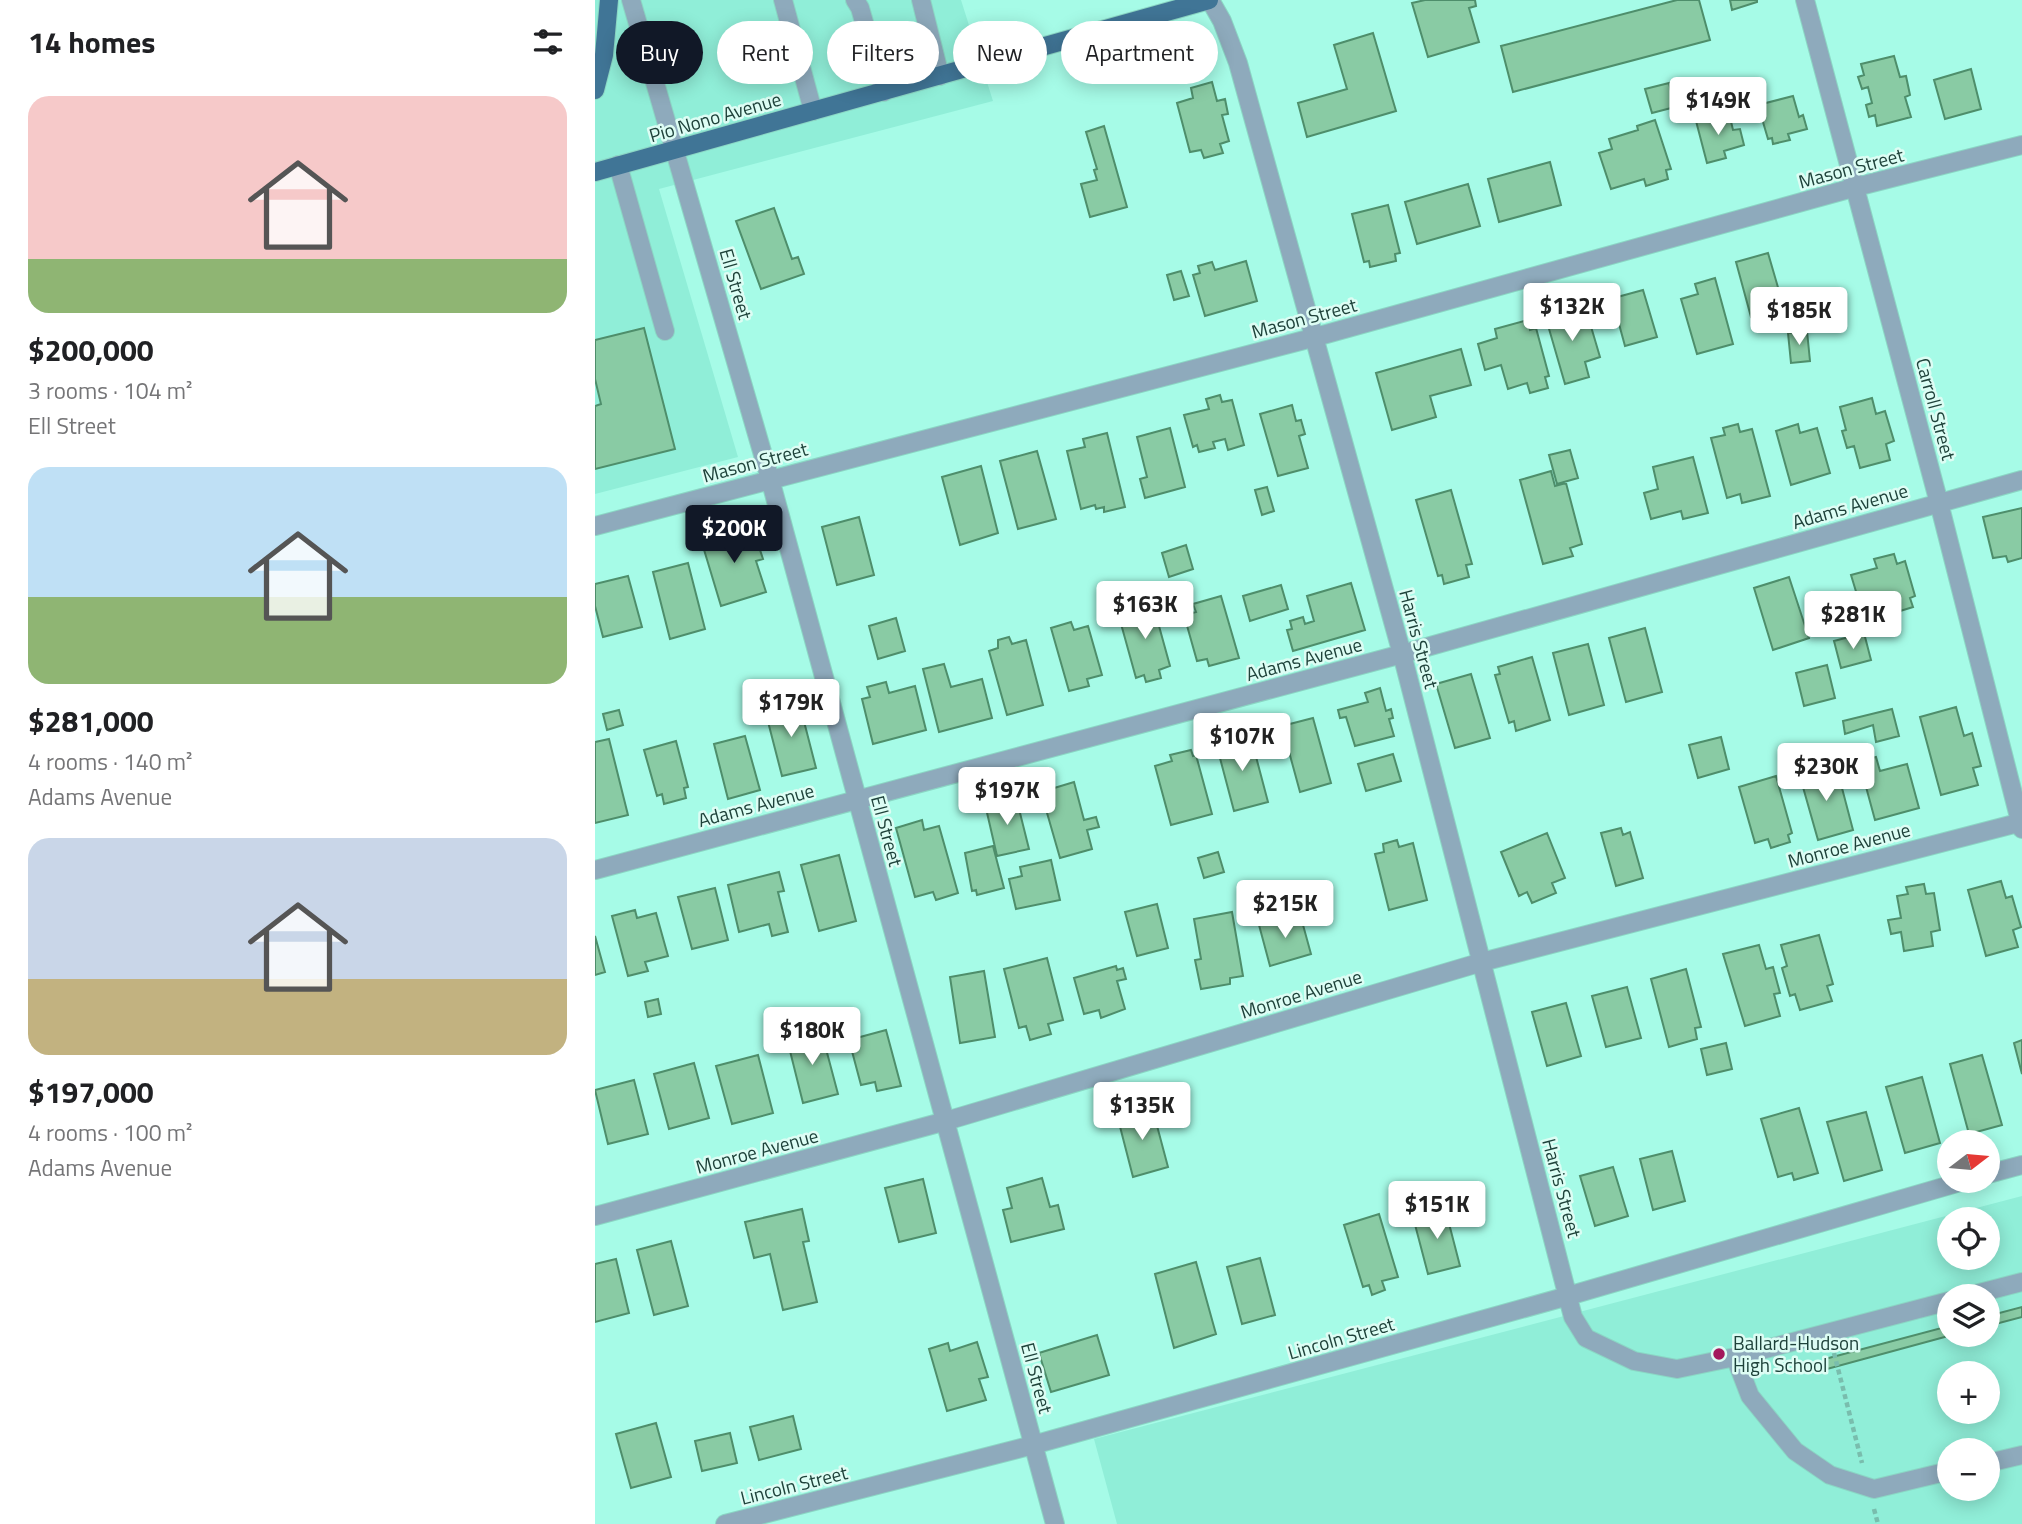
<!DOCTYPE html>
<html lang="en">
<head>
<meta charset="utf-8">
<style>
	:root { --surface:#fff; --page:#f6f6f6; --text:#202124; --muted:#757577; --accent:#111827 }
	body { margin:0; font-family:"Titillium Web",sans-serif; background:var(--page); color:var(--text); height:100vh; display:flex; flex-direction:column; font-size:26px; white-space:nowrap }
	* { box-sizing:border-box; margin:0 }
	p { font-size:23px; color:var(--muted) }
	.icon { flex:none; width:38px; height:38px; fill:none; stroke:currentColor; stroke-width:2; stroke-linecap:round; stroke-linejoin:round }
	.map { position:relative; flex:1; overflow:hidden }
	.side { display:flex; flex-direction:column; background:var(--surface); width:595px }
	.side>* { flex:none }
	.guide { position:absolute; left:21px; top:21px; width:665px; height:63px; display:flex; gap:14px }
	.needle { width:46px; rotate:74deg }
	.tools { position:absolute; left:1342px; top:1130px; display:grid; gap:14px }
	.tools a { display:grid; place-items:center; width:63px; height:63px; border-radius:50%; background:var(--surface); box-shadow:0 4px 18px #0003; font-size:35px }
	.price { position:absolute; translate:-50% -60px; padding:0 16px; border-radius:7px; background:#fff; color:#222; font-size:23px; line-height:46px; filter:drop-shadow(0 2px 4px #0008) }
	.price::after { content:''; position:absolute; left:50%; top:42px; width:21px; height:16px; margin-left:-10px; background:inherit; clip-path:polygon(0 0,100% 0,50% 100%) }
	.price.on { background:var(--accent); color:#fff }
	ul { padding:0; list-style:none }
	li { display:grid; align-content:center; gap:14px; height:371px; padding:0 28px }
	li span { display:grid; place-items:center; height:217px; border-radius:21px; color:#555 }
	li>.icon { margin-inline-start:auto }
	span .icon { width:126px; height:126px; fill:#fffc; stroke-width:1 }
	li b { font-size:30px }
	h2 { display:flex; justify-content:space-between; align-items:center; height:84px; padding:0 28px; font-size:30px }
	.chip { padding:0 24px; border-radius:32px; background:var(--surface); box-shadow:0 4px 18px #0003; font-size:24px; line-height:63px }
	.chip.on { background:var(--accent); color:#fff }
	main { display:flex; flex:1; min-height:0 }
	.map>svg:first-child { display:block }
	.built { fill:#90eed8; fill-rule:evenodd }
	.building { fill:#89cba4; stroke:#4e8e6b; stroke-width:2 }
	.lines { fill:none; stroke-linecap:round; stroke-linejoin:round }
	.minor-casing { stroke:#8bd6c4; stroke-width:20 }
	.major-casing { stroke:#8bd6c4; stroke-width:20 }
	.path { stroke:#79bdad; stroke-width:4.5; stroke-dasharray:5 3.5; stroke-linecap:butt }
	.minor { stroke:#8eaabc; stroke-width:18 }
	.major { stroke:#407596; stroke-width:18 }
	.poi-dot { fill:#a4175c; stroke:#ddfdf4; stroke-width:2.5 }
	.labels { text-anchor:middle; stroke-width:5; stroke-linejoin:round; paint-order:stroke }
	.street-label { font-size:19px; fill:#1e423a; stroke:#ddfdf4 }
	.poi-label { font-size:19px; fill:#1e423a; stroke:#ddfdf4; text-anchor:start }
</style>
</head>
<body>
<main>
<section class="side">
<h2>14 homes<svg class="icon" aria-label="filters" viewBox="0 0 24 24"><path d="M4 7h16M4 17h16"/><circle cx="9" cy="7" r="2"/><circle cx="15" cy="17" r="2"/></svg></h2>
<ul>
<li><span style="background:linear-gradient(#f6c9c9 75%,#8fb573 0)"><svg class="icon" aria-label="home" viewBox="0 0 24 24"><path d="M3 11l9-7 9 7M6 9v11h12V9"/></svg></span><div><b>$200,000</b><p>3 rooms · 104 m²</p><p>Ell Street</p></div></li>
<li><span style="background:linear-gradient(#bfe0f5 60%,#8fb573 0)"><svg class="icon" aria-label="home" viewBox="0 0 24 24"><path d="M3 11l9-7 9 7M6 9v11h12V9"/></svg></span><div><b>$281,000</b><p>4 rooms · 140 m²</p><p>Adams Avenue</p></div></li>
<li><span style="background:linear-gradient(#c9d6e8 65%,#c2b280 0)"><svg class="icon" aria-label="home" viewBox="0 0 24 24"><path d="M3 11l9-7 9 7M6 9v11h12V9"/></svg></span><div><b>$197,000</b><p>4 rooms · 100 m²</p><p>Adams Avenue</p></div></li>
</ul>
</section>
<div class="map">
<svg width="1427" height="1524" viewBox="0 0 1427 1524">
	<rect width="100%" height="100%" fill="#a6fbe7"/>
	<path class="built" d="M0 0H366L398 101 64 189 143 457 0 494Z
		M1427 1196V1524H522L499 1439ZM1354 1220H1393V1258H1354ZM1354 1297H1393V1335H1354ZM1354 1374H1393V1412H1354ZM1354 1451H1393V1489H1354Z"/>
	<path class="building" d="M830 0H880L881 6 874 8 884 42 833 57 817 3Z
		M1082 0H1104L1115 40 918 92 906 46Z
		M1135 0H1162V2L1137 10Z
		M778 33 801 111 712 137 703 103 752 89 739 45Z
		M1299 56 1305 77 1311 76 1315 95 1310 97 1316 117 1282 126 1280 115 1274 117 1271 105 1277 103 1273 87 1267 89 1263 77 1269 75 1266 64Z
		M1376 69 1386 109 1350 119 1339 80Z
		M617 82 622 101 630 99 633 114 627 115 634 141 625 144 628 153 609 158 606 150 595 152 582 103 598 98 596 88Z
		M1074 83 1080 107 1057 113 1050 89Z
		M1198 96 1204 117 1208 115 1212 129 1193 134 1195 140 1178 144 1177 138 1173 139 1163 105Z
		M1134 113 1138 130 1145 129 1149 145 1129 151 1131 158 1112 163 1101 121Z
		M1060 120 1076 169 1071 170 1073 179 1051 186 1049 179 1016 189 1004 153 1017 149 1014 139 1043 130 1042 126Z
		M509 126 532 207 495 217 486 184 502 180 499 170 502 169 491 132Z
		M955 162 966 205 904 222 893 179Z
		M873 184 885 226 822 244 810 202Z
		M793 205 805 253 800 254 801 261 775 267 774 261 769 262 757 214Z
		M179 208 197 259 203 257 209 274 166 289 141 221Z
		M1173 253 1189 308 1156 317 1141 262Z
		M651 261 662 301 610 316 598 275 605 273 603 266 617 262 620 270Z
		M586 271 594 296 579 300 572 275Z
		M1120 278 1138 344 1102 354 1086 299 1103 294 1100 284Z
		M1011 288 1015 299 1048 290 1062 337 1030 346 1021 313 1006 317 999 291Z
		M973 307 976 318 992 313 1005 357 990 362 994 377 970 384 950 315Z
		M933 320 935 330 941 328 954 376 950 377 953 388 935 393 932 383 913 389 906 365 890 370 883 344 902 338 900 329Z
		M49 328 80 449 0 469V406L6 404 0 379V340Z
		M1212 331 1215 361 1196 363 1193 333Z
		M866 349 876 385 835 396 841 417 797 430 781 373Z
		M625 395 627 402 637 400 649 445 633 450 630 439 618 442 620 448 604 452 602 445 598 447 589 415 614 409 611 399Z
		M1277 398 1281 414 1290 411 1299 441 1291 444 1295 460 1265 468 1259 446 1252 448 1247 431 1251 430 1245 407Z
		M697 405 701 421 706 420 710 434 704 436 713 468 683 476 665 414Z
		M1143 424 1145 432 1157 429 1175 496 1147 503 1145 494 1132 498 1116 438 1130 435 1128 428Z
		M1203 424 1205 433 1222 428 1235 473 1196 485 1181 431Z
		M575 428 590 487 550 498 545 479 552 477 542 437Z
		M512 433 530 507 509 512V507L501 509 500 505 486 509 472 451 490 447 488 439Z
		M975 450 983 478 962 484 954 455Z
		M442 451 461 519 423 529 405 461Z
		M1098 457 1113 513 1088 519 1086 511 1056 519 1049 493 1063 489 1058 467Z
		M386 466 403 533 365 545 347 477Z
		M956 471 960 486 971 483 987 544 975 548 978 556 948 564 925 480Z
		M672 487 679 511 667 515 660 490Z
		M856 490 877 564 871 565 874 577 849 584 847 575 843 576 821 500Z
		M1427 508V558L1413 562 1411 556 1398 558 1388 517Z
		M264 517 279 575 242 585 227 527Z
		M131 527 134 534 149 530 151 537 160 535 168 559 161 561 171 592 126 606 107 543 118 540 116 532Z
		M591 545 598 569 574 577 567 553Z
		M1299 554 1302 564 1310 561 1320 596 1315 598 1318 607 1302 612 1298 599 1266 608 1256 575 1282 568 1279 559Z
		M93 563 110 629 75 639 58 572Z
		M33 576 47 627 8 637 0 606V584Z
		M1194 577 1214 638 1178 650 1159 588Z
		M756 583 770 630 698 651 692 630 697 629 695 621 708 617 710 624 719 621 712 596Z
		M686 585 693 609 655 621 648 596Z
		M626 596 644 658 614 666 612 659 602 661 589 615 601 612 598 604Z
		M557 604 559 610 566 607 571 624 564 626 575 666 564 670 566 678 551 682 549 675 541 678 523 613Z
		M301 618 310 651 283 659 274 626Z
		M476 622 479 630 493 626 507 675 492 679 494 686 474 691 456 628Z
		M1050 628 1067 692 1031 702 1014 638Z
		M1269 633 1276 660 1246 668 1239 641Z
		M414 637 417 644 431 640 448 705 412 715 394 651 403 648V640Z
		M993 644 1009 705 974 715 958 653Z
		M937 657 955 720 921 731 919 721 914 723 900 675 905 674 903 667Z
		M349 664 356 687 387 679 397 718 344 732 328 669Z
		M1232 665 1240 698 1209 706 1201 673Z
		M876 674 895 738 860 748 841 684Z
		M291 682 294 693 320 686 331 730 278 744 267 699 275 697 272 687Z
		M785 688 791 711 796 709 798 718 794 719 799 736 760 746 751 717 745 718 743 710 773 702 770 693Z
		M204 702 221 768 187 776 170 710Z
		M1361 707 1369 736 1377 733 1386 766 1378 768 1383 785 1346 795 1325 717Z
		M1297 709 1304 736 1281 742 1278 725 1250 734 1248 721Z
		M24 710 28 725 12 730 8 714Z
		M718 718 736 783 705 792 687 726Z
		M655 734 673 802 639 811 621 743Z
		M150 736 165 790 133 799 119 744Z
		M1126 737 1134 769 1103 778 1094 745Z
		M14 739 33 815 0 823V742Z
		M81 741 93 787 89 788 91 798 69 804 67 794 62 796 49 750Z
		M596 750 598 756 601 755 617 814 576 825 560 766 577 761 575 755Z
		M798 754 806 781 771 791 763 764Z
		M1281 757 1285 771 1312 764 1324 808 1280 820 1264 761Z
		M1225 768 1226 774 1242 769 1258 830 1223 840 1204 773Z
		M1181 776 1197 833 1193 835 1195 842 1176 848 1173 839 1160 843 1144 787Z
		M479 782 489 820 501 817 504 827 492 830 497 849 465 858 446 792Z
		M421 797 434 849 402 856 390 804Z
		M327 820 329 830 344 826 363 893 341 900 338 892 320 897 301 828Z
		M1026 828 1028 835 1035 832 1048 878 1021 886 1006 833Z
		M952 833 970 878 957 883 961 893 937 903 932 892 924 896 906 852Z
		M802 840 804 847 818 843 832 900 794 910 780 854 789 852 788 844Z
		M398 846 409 888 382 895 381 890 377 891 370 853Z
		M623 852 629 872 609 878 603 858Z
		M244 855 261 921 224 931 206 865Z
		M456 860 465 900 421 909 414 879 427 876 425 867Z
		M184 872 189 891 183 892 193 932 177 936 174 924 144 932 133 885Z
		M1406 881 1411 898 1417 896 1426 927 1418 930 1423 947 1391 956 1373 890Z
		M1329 884 1331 894 1339 893 1345 930 1336 932 1338 946 1309 951 1306 932 1296 934 1293 920 1306 918 1302 896 1313 894 1311 887Z
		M120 888 133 940 97 949 83 897Z
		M562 904 573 948 542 956 530 912Z
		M40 910 42 918 61 913 73 956 50 962 53 971 33 976 17 916Z
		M637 912 648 976 635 978V984L606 989 600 960 606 959 599 919Z
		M705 914 716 954 675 966 664 925Z
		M1224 935 1238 984 1232 986 1237 1001 1205 1010 1200 994 1195 996 1187 968 1192 966 1186 945Z
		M0 936 10 972 0 975Z
		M1164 945 1171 969 1178 967 1185 993 1179 994 1185 1016 1150 1026 1128 954Z
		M452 958 468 1020 453 1024 456 1034 435 1040 431 1026 424 1028 409 969Z
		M521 966 522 970 528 968 531 979 522 981 530 1009 506 1018 504 1010 489 1014 479 978Z
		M1091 969 1106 1027 1100 1028 1102 1039 1074 1047 1056 979Z
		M389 971 400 1037 365 1043 355 977Z
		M1032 987 1046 1038 1011 1047 997 996Z
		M63 999 66 1014 53 1017 50 1002Z
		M971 1003 986 1056 952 1066 937 1012Z
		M226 1030 243 1094 208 1103 192 1039Z
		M291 1030 306 1086 282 1091 280 1082 266 1085 254 1040Z
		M1427 1040V1074L1419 1043Z
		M1131 1043 1137 1069 1112 1075 1106 1049Z
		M163 1055 178 1113 137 1124 121 1066Z
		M1387 1055 1407 1125 1374 1134 1355 1064Z
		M99 1063 114 1118 74 1129 59 1074Z
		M1327 1077 1345 1143 1310 1153 1291 1087Z
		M39 1080 53 1134 13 1144 0 1090Z
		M557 1107 573 1167 538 1177 522 1115Z
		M1204 1108 1223 1173 1199 1180 1197 1173 1183 1177 1166 1119Z
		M1271 1112 1287 1170 1249 1181 1232 1122Z
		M1077 1151 1090 1201 1058 1210 1045 1159Z
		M1018 1167 1033 1216 1000 1226 985 1176Z
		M447 1178 455 1207 463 1205 469 1229 416 1242 408 1210 417 1208 412 1188Z
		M328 1179 341 1233 304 1242 290 1188Z
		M850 1208 865 1266 833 1274 818 1217Z
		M207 1209 214 1241 208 1242 222 1302 188 1310 175 1254 159 1258 150 1222Z
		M784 1214 803 1277 787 1281 790 1290 777 1295 774 1285 768 1287 749 1225Z
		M76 1241 93 1306 59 1315 42 1250Z
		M665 1258 680 1315 647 1324 632 1267Z
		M21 1259 34 1313 0 1322V1264Z
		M601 1262 621 1334 579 1348 560 1274Z
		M1427 1307V1317L1393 1326V1316Z
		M1354 1326V1335H1357L1232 1369 1230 1359Z
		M502 1335 514 1375 456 1392 444 1353Z
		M382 1342 393 1377 384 1379 391 1400 352 1411 334 1349 353 1343 355 1351Z
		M198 1416 206 1449 164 1460 155 1427Z
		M61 1423 76 1477 36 1488 21 1434Z
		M135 1433 142 1463 107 1471 100 1441Z"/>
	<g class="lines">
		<g class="minor-casing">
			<path id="minor" d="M36 0 175 479 460 1524
				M188 0 218 111
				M260 0 265 8 289 92
				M326 0 345 76
				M615 0 627 21 643 63 807 654 978 1317 991 1338 1039 1361 1082 1369 1140 1357 1354 1301
				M1210 0 1344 503 1427 829
				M23 165 70 331
				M0 526 717 338 1261 187 1427 145
				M0 870 807 654 1427 480
				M1393 1174 1427 1165
				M0 1216 351 1121 887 962 1427 822
				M1369 1297 1427 1282
				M1140 1357 1155 1396 1200 1451 1235 1475 1279 1489 1354 1471
				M1393 1463 1427 1455
				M130 1524 438 1445 973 1296 1369 1181"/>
		</g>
		<g class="major-casing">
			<path id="major" d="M0 90 9 55 14 0
				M0 172 614 0"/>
		</g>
		<path class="path" d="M1239 1353 1267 1463
			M1279 1509 1283 1524"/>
		<use href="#minor" class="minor"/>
		<use href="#major" class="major"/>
	</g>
	<circle class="poi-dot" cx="1124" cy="1354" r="7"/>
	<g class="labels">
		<g class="street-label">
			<text transform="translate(120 117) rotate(-16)" y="7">Pio Nono Avenue</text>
			<text transform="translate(1256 168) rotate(-15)" y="7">Mason Street</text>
			<text transform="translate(141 284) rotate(74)" y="7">Ell Street</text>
			<text transform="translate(709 318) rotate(-15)" y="7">Mason Street</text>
			<text transform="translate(1341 409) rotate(75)" y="7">Carroll Street</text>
			<text transform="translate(160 462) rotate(-15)" y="7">Mason Street</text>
			<text transform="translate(1255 506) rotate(-16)" y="7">Adams Avenue</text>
			<text transform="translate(824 639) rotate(75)" y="7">Harris Street</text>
			<text transform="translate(709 659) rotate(-15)" y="7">Adams Avenue</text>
			<text transform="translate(161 805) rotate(-15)" y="7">Adams Avenue</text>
			<text transform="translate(292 831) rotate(75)" y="7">Ell Street</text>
			<text transform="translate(1254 845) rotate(-15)" y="7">Monroe Avenue</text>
			<text transform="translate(706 994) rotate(-17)" y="7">Monroe Avenue</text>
			<text transform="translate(162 1151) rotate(-15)" y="7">Monroe Avenue</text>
			<text transform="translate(967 1188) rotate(75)" y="7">Harris Street</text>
			<text transform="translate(746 1338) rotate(-16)" y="7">Lincoln Street</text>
			<text transform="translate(442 1378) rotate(75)" y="7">Ell Street</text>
			<text transform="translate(199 1485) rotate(-14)" y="7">Lincoln Street</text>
		</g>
		<g class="poi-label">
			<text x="1138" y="1350">Ballard-Hudson<tspan x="1138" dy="22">High School</tspan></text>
		</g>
	</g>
</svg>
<div class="tools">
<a><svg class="needle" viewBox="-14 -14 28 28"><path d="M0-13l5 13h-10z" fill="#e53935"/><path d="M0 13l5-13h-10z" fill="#757577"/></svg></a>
<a><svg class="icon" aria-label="locate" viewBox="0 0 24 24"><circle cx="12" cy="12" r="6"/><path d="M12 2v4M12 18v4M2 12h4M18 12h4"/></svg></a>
<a><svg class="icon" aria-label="layers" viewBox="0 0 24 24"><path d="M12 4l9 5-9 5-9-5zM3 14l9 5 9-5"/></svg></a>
<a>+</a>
<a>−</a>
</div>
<b class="price" style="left:1123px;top:137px">$149K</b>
<b class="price" style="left:977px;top:343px">$132K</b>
<b class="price" style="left:1204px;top:347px">$185K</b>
<b class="price on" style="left:139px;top:565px">$200K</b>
<b class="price" style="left:550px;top:641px">$163K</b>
<b class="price" style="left:1258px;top:651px">$281K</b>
<b class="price" style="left:196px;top:739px">$179K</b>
<b class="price" style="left:647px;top:773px">$107K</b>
<b class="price" style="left:1231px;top:803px">$230K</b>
<b class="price" style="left:412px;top:827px">$197K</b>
<b class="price" style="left:690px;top:940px">$215K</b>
<b class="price" style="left:217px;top:1067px">$180K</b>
<b class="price" style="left:547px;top:1142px">$135K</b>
<b class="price" style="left:842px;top:1241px">$151K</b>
<div class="guide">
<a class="chip on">Buy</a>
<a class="chip">Rent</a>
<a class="chip">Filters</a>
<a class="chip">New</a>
<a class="chip">Apartment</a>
</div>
</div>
</main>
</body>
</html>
